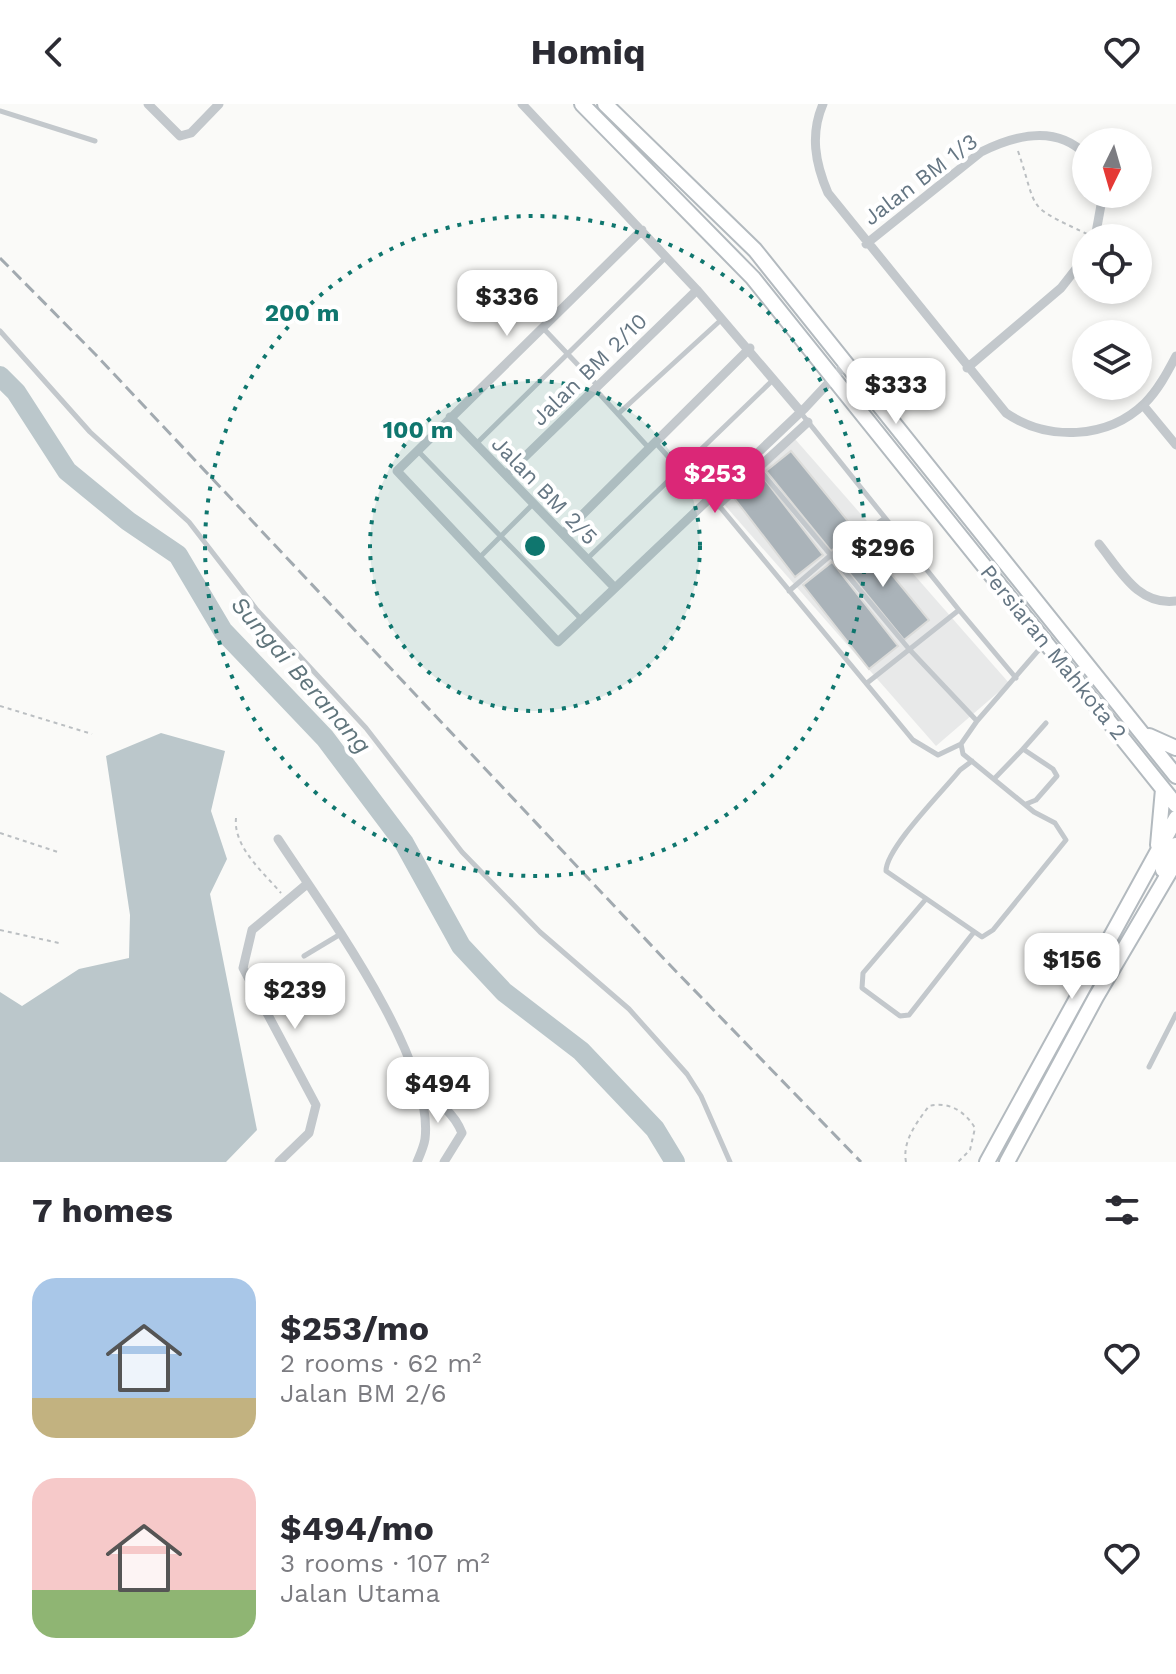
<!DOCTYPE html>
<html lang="en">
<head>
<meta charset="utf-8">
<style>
	:root { --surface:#fff; --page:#f2f2f3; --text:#2b2b33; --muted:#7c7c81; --accent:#db2777 }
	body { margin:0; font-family:"Work Sans",sans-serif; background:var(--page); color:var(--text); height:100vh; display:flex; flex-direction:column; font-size:30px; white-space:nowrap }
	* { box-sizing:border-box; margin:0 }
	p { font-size:26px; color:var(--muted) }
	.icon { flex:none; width:44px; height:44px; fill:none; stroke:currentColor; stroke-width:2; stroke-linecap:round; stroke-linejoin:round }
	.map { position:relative; height:1058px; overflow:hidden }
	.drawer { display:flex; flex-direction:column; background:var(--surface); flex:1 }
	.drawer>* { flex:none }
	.needle { width:52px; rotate:185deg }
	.fabs { position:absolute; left:1072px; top:24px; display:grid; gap:16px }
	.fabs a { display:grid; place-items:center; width:80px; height:80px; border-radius:50%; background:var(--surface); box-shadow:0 4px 12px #0003; font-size:40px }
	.price { position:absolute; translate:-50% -68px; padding:0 18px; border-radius:16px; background:#fff; color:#222; font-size:26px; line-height:52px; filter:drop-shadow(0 2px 4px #0008) }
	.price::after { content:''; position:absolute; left:50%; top:48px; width:24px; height:18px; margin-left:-12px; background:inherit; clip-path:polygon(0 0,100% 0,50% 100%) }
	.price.active { background:var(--accent); color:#fff }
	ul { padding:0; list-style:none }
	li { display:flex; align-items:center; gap:24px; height:200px; padding:0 32px }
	li span { display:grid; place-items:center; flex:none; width:224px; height:160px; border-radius:24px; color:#555 }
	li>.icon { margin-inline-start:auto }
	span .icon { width:96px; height:96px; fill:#fffc; stroke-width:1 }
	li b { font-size:34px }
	h2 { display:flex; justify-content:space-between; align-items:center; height:96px; padding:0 32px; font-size:34px }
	header { display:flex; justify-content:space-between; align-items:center; height:104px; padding:0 32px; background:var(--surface); font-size:36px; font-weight:700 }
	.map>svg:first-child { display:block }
	.built { fill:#e8e9e9 }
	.water { fill:#bbc7cb }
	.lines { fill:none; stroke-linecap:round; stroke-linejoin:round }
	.river { stroke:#bbc7cb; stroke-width:20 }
	.building { fill:#aab3b9; stroke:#dcdcda; stroke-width:2 }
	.secondary-casing { stroke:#b3babf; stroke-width:18 }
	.path { stroke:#bbbfc2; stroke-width:2; stroke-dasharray:4 4; stroke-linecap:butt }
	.lane { stroke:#c3c8cc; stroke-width:5 }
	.street { stroke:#c3c8cc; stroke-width:9 }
	.secondary { stroke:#fff; stroke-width:14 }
	.rail { stroke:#a2aab0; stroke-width:3; stroke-dasharray:12 6; stroke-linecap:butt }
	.ring { fill:none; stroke:#0f766e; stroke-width:4; stroke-dasharray:4 8 }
	.labels { text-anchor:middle; stroke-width:8; stroke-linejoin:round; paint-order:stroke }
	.street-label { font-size:22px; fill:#657683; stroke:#fff }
	.water-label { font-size:24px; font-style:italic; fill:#60757c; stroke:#fff }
	.centre { fill:#0f766e; stroke:#fff; stroke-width:4 }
	.ring-label { font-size:24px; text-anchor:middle; font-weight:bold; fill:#0f766e; stroke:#fff; stroke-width:8; stroke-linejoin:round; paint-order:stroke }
</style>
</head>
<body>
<header><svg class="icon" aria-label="back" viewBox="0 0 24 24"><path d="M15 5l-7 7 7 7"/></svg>Homiq<svg class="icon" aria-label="heart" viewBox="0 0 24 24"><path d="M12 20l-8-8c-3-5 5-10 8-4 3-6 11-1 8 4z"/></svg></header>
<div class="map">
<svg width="1176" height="1058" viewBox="0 0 1176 1058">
	<rect width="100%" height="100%" fill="#fafaf8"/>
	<path class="built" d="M795 335 1009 579 936 642 722 398Z"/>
	<path class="water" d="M161 629 225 647 211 707 227 755 210 790 257 1026 226 1058H0V888L22 902 79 865 129 854 130 811 106 652Z"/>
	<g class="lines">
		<path class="river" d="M0 272 16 288 67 367 128 417 178 451 223 527 325 634 404 739 461 842 504 888 581 947 655 1025 675 1058"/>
	</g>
	<path class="building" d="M791 347 856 427 831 447 766 367Z
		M759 368 823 451 795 473 731 390Z
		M862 434 929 516 904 536 837 454Z
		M832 458 898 542 869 565 803 481Z"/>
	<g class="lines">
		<g class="secondary-casing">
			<path id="secondary" d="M582 0 753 174 1176 701
				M605 0 755 146 1176 672
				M1149 632 1176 644
				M1158 741 1163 685
				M1163 766 1176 741
				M987 1058 1176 714
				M1007 1058 1096 893 1176 757"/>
		</g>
		<path class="path" d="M1018 47C1039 109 1024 100 1087 130
			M0 602 92 630
			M236 714C233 743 264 769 281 789
			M0 729 58 748
			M0 826 59 839
			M906 1058C902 1037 917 1018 929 1002 948 997 965 1007 975 1024L970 1046 958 1058"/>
		<path class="lane" d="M0 7 95 37
			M543 224 598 282
			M0 227 90 328 189 418 257 506 366 624 462 748 540 828 629 905 687 970 701 992 730 1058
			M595 285 648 343
			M801 309 959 506 867 579
			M618 310 722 215
			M654 337 707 396
			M476 340 666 153
			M418 347 581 515
			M759 365 909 545 977 617
			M711 392 913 636 938 651 961 640 977 617 1043 541
			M479 454 533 400
			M588 454 774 275
			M789 487 831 451 885 414
			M959 506 1016 574
			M961 640 963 650 1034 708 1055 719 1066 736 993 826 982 833 886 767C886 744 944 686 960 666L972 657
			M1023 645 1046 619
			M994 675 1023 645 1053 665 1057 672 1036 696 1026 700
			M926 795 863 869 862 884 900 912 909 911 974 828
			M304 852 339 831
			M1149 963 1176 910"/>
		<path class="street" d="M148 0 180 32 191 29 219 0
			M522 0 697 186 801 308
			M823 0C810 30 815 59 828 89L1006 309C1047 337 1107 336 1145 299 1158 286 1167 269 1176 252
			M642 126 397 367 558 538 805 304 847 259
			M1095 134 1103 90
			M866 140 981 48C1015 31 1056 20 1086 51
			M967 264 1061 184 1086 152
			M1143 301 1176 341
			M450 313 615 484
			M506 371 697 186
			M718 401 808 318
			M563 430 750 244
			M1099 440C1120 466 1138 502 1176 497
			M278 735C322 802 435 955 425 1035 424 1042 420 1051 417 1058
			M420 989C439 996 455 1011 462 1029L444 1058
			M279 1058 309 1029 316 1001 243 864 252 826 307 780"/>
		<use href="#secondary" class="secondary"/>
		<path class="rail" d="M0 154 96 251 666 857 861 1058"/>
	</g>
	<circle cx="535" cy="442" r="165" fill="#0f766e" fill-opacity=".12"/>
	<g class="ring">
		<circle cx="535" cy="442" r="165"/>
		<circle cx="535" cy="442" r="330"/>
	</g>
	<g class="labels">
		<g class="street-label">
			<text transform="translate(920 75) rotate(-37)" y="8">Jalan BM 1/3</text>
			<text transform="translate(589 265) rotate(-44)" y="8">Jalan BM 2/10</text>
			<text transform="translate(545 386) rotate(46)" y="8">Jalan BM 2/5</text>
			<text transform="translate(1054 548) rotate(51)" y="8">Persiaran Mahkota 2</text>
		</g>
		<g class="water-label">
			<text transform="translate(301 571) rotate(49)" y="8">Sungai Beranang</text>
		</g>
	</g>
	<circle cx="535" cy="442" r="12" class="centre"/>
	<g class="ring-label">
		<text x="302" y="217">200 m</text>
		<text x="418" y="334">100 m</text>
	</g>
</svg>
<div class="fabs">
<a><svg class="needle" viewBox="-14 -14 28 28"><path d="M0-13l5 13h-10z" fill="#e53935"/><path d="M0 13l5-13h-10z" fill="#7c7c81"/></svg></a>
<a><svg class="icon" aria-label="locate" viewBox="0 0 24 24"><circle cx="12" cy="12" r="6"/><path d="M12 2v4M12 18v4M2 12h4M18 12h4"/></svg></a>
<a><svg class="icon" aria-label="layers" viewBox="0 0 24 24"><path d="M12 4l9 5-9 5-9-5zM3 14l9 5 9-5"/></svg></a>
</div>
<b class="price" style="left:507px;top:234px">$336</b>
<b class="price" style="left:896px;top:322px">$333</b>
<b class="price active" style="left:715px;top:411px">$253</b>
<b class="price" style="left:883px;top:485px">$296</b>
<b class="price" style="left:1072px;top:897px">$156</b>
<b class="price" style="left:295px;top:927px">$239</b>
<b class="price" style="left:438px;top:1021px">$494</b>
</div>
<section class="drawer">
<h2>7 homes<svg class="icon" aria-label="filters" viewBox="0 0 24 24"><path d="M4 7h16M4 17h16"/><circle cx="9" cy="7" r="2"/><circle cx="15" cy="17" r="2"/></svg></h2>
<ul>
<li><span style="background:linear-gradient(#a9c7e8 75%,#c2b280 0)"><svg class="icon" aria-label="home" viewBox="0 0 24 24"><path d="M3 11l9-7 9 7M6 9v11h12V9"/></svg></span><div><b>$253/mo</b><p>2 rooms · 62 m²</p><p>Jalan BM 2/6</p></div><svg class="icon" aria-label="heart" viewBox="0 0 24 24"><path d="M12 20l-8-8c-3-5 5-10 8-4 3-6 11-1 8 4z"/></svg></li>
<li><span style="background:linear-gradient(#f6c9c9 70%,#8fb573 0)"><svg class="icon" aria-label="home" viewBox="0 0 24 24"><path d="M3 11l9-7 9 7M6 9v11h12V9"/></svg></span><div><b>$494/mo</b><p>3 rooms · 107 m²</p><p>Jalan Utama</p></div><svg class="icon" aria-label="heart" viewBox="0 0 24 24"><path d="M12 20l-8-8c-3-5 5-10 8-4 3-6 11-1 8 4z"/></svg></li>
</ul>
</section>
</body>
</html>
